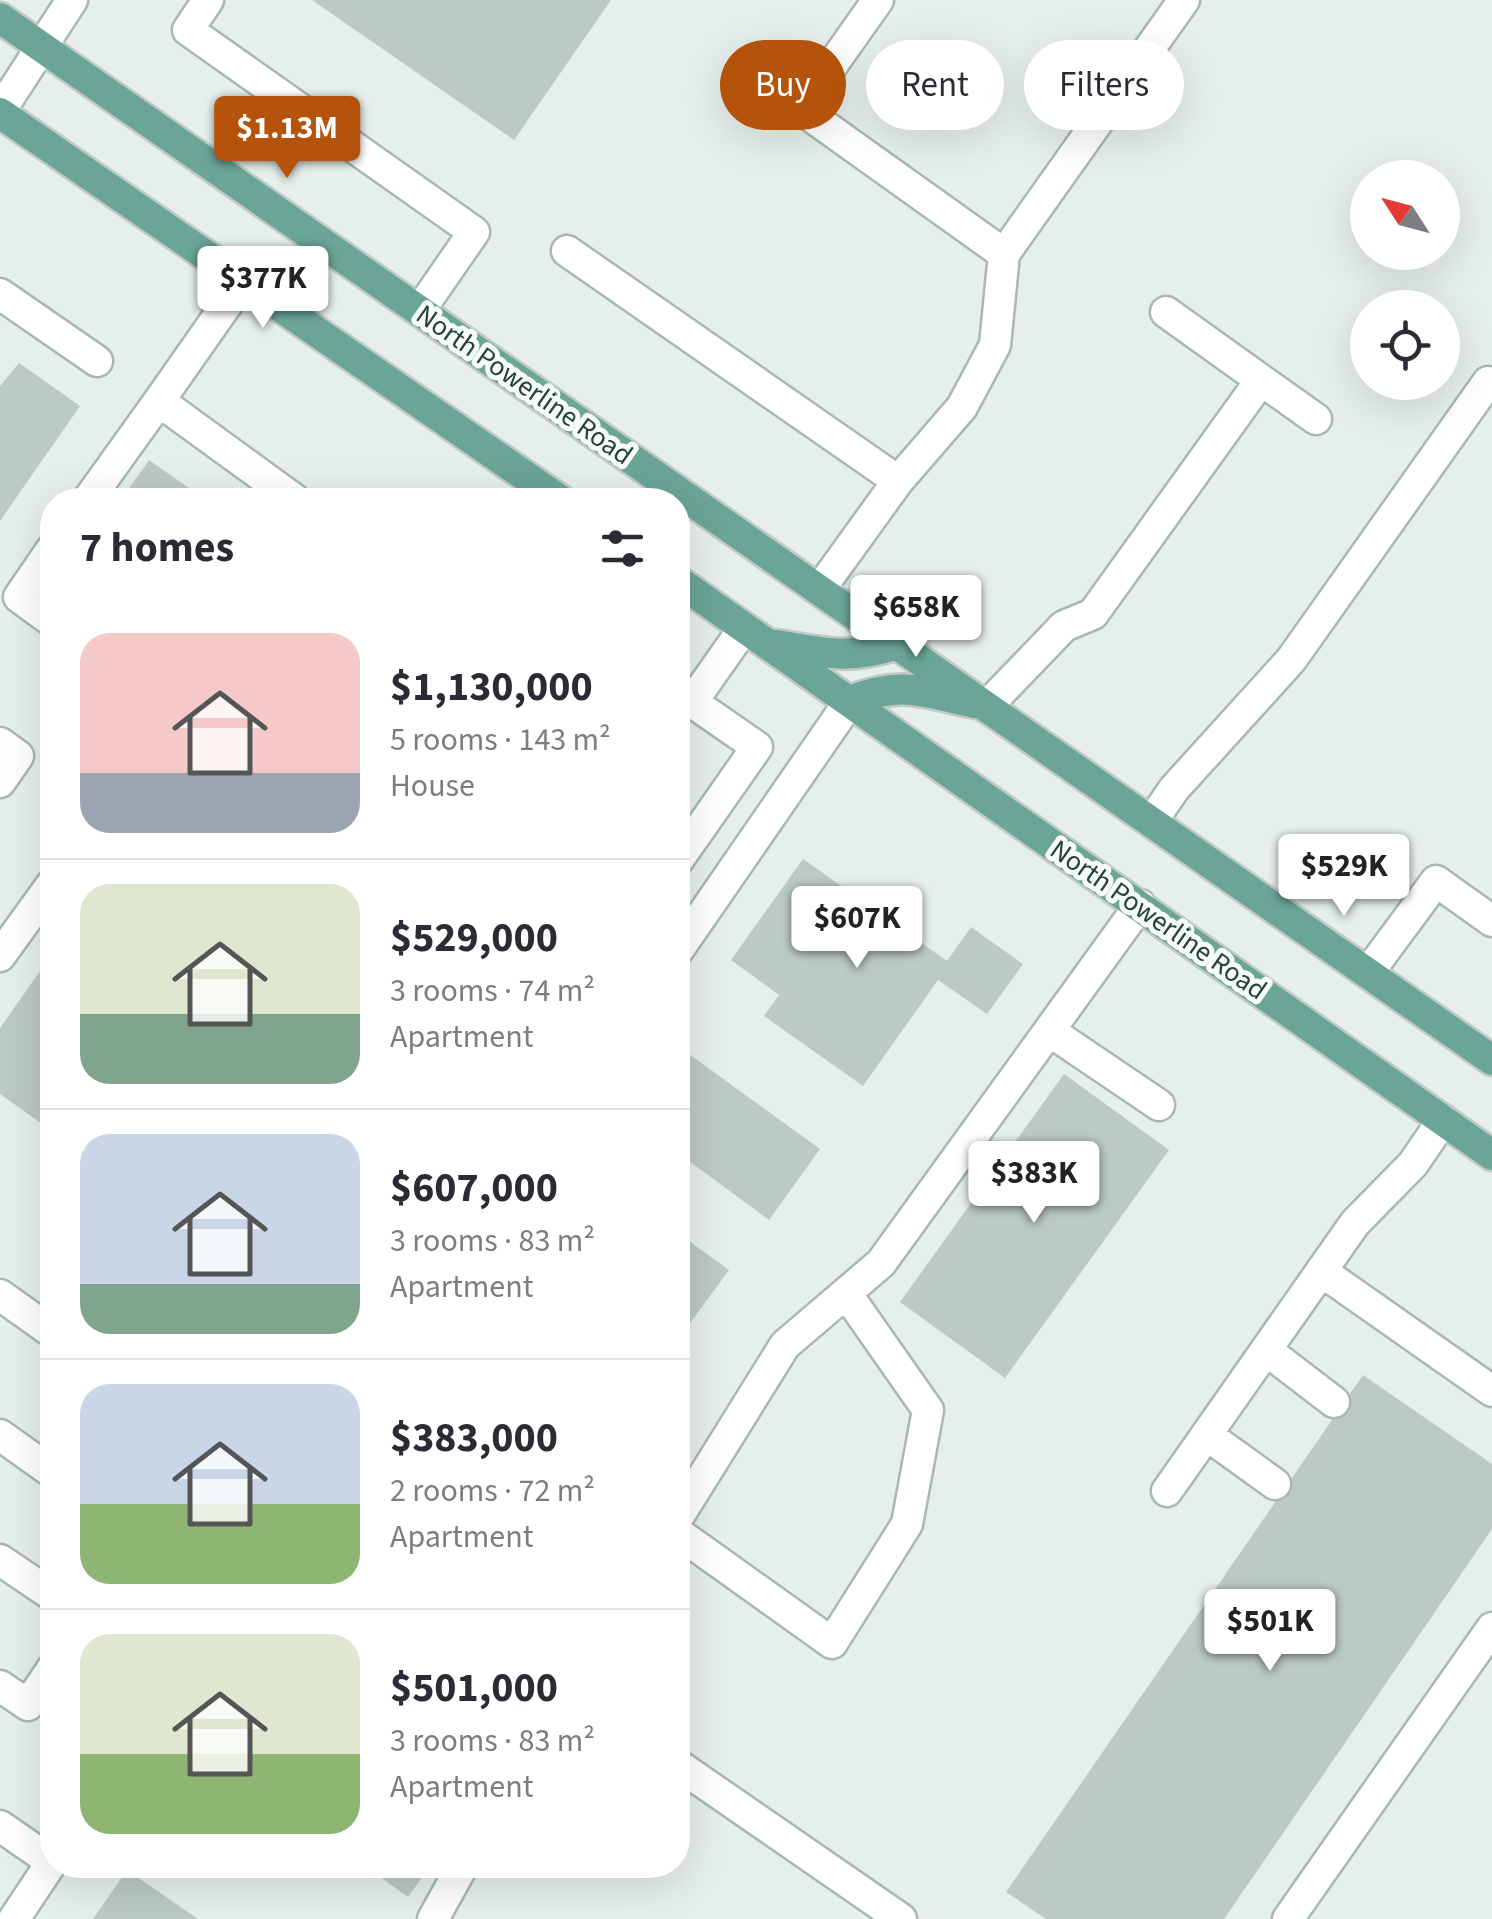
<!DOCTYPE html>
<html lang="en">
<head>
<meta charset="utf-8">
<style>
	:root { --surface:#fff; --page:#f7f7f7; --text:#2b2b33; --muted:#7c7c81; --line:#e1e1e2; --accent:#b45309 }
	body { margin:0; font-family:"Source Sans 3",sans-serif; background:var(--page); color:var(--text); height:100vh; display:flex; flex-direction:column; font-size:38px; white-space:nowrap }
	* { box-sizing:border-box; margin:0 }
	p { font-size:32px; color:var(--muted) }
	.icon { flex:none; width:55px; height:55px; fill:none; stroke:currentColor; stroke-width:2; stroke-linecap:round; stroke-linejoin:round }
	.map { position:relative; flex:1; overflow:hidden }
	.details { position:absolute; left:40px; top:488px; width:650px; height:1390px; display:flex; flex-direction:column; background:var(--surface); border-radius:40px; box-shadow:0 10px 40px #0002 }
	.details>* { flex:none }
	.banner { position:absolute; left:720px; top:40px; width:620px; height:90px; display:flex; gap:20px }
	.needle { width:65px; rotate:306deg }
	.fabs { position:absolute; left:1350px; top:160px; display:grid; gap:20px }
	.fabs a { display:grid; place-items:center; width:110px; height:110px; border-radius:50%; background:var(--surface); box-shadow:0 10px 40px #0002; font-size:50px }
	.price { position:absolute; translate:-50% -85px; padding:0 22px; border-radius:10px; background:#fff; color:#222; font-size:32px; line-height:65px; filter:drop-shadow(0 2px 5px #0008) }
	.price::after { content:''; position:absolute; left:50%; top:60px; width:30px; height:22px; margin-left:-15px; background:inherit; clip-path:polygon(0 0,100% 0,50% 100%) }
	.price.on { background:var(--accent); color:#fff }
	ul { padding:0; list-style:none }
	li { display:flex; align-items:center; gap:30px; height:250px; padding:0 40px }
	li+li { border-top:2px solid var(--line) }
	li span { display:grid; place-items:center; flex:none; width:280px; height:200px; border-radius:30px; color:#555 }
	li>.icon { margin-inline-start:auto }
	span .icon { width:120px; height:120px; fill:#fffc; stroke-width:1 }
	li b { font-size:42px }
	h2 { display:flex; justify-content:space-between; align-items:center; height:120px; padding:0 40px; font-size:42px }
	.pill { padding:0 35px; border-radius:45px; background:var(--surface); box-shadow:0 10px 40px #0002; font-size:35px; line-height:90px }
	.pill.on { background:var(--accent); color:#fff }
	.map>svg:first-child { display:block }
	.building { fill:#bbcac4 }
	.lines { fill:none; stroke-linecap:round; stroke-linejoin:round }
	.minor-casing { stroke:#a8b8b2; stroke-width:35 }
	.major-casing { stroke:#c2cac8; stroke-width:35 }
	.minor { stroke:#fff; stroke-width:30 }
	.major { stroke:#6aa596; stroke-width:30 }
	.labels { text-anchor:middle; stroke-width:10; stroke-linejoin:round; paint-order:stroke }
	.street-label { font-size:28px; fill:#24423a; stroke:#f7fbf9 }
</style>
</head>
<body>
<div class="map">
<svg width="1492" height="1919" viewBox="0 0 1492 1919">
	<rect width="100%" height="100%" fill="#e6efeb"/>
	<path class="building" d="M312 0H611L514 140Z
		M19 363 80 406 0 521V386Z
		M149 460 206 500H121Z
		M803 859 947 961 971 927 1023 964 987 1014 938 980 863 1086 764 1016 779 995 731 960Z
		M52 954V1131L0 1094V1028Z
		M678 1046 820 1149 769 1220 678 1153Z
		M1064 1074 1169 1150 1005 1378 900 1302Z
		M678 1233 729 1270 682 1334 678 1331Z
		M1363 1375 1492 1464V1529L1224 1919H1046L1006 1892Z
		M372 1865H431L408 1897 369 1869Z
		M127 1870 198 1919H93Z"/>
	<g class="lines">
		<g class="minor-casing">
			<path id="minor" d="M208 0 188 30 474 232 420 310
				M878 0 801 109 1004 254
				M0 111 72 0
				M567 251 898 481 820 589
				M243 281 159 401 295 500
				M0 294 97 361
				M1261 380 1316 419
				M898 481 962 407 995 345 1004 254 1184 0
				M88 500 159 401
				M52 549 19 597 52 621
				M679 692 692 702 744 628
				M988 705 1064 626 1093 614 1261 380 1166 312
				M0 743 18 756 0 782
				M1152 821 1174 789 1291 660 1488 382
				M678 860 757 747 692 702
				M678 950 850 701
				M0 956 52 884
				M1368 973 1436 881 1492 921
				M1051 1032 1159 1105
				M1321 1271 1492 1391
				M0 1295 52 1332
				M1266 1350 1334 1402
				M0 1435 52 1472
				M1207 1435 1275 1484
				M1167 1491 1355 1223 1413 1164 1443 1120
				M678 1517 785 1345 881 1263 1140 905
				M678 1533 832 1643 907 1524 928 1410 846 1293
				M0 1560 52 1595
				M0 1686 28 1705 52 1669
				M678 1765 901 1919
				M0 1826 52 1862
				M14 1919 52 1862
				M433 1919 463 1865
				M1288 1919 1492 1628"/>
		</g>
		<g class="major-casing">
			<path id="major" d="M0 18 1492 1060
				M0 113 560 500
				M678 581 1492 1155
				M776 645C827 653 848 660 898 644
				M850 701C902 680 923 692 975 703"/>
		</g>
		<use href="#minor" class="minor"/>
		<use href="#major" class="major"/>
	</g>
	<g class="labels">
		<g class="street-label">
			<text transform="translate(525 384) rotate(35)" y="10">North Powerline Road</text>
			<text transform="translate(1159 919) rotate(35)" y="10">North Powerline Road</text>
		</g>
	</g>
</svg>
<div class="fabs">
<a><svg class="needle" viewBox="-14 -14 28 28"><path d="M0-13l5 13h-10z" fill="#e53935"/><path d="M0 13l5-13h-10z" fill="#7c7c81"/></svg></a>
<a><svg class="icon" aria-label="locate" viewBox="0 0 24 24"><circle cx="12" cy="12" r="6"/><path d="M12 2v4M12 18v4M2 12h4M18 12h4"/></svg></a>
</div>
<b class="price on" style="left:287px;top:181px">$1.13M</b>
<b class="price" style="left:263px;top:331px">$377K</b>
<b class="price" style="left:916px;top:660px">$658K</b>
<b class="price" style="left:1344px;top:919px">$529K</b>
<b class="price" style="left:857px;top:971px">$607K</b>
<b class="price" style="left:1034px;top:1226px">$383K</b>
<b class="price" style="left:1270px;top:1674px">$501K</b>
<div class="banner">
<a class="pill on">Buy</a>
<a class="pill">Rent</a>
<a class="pill">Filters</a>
</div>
<section class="details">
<h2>7 homes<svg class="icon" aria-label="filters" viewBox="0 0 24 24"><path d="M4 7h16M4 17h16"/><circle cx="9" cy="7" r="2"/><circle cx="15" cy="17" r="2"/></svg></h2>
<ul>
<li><span style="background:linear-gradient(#f6c9c9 70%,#9aa5b1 0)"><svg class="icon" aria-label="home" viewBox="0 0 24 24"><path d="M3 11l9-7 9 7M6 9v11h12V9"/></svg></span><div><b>$1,130,000</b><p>5 rooms · 143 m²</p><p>House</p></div></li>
<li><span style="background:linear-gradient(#dfe7d0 65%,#7fa58c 0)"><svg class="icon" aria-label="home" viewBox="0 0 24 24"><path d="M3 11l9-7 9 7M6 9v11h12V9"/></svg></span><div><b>$529,000</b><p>3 rooms · 74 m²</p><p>Apartment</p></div></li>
<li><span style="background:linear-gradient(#c9d6e8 75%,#7fa58c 0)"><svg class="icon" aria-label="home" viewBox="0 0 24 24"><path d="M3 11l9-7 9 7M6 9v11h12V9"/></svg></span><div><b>$607,000</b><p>3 rooms · 83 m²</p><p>Apartment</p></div></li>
<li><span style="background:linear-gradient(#c9d6e8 60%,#8fb573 0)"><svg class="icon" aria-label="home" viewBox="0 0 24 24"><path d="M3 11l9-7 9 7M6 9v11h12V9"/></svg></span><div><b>$383,000</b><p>2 rooms · 72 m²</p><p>Apartment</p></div></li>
<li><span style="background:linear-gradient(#dfe7d0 60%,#8fb573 0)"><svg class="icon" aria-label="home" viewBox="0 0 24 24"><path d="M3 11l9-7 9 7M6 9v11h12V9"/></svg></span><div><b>$501,000</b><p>3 rooms · 83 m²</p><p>Apartment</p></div></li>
</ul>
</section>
</div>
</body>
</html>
